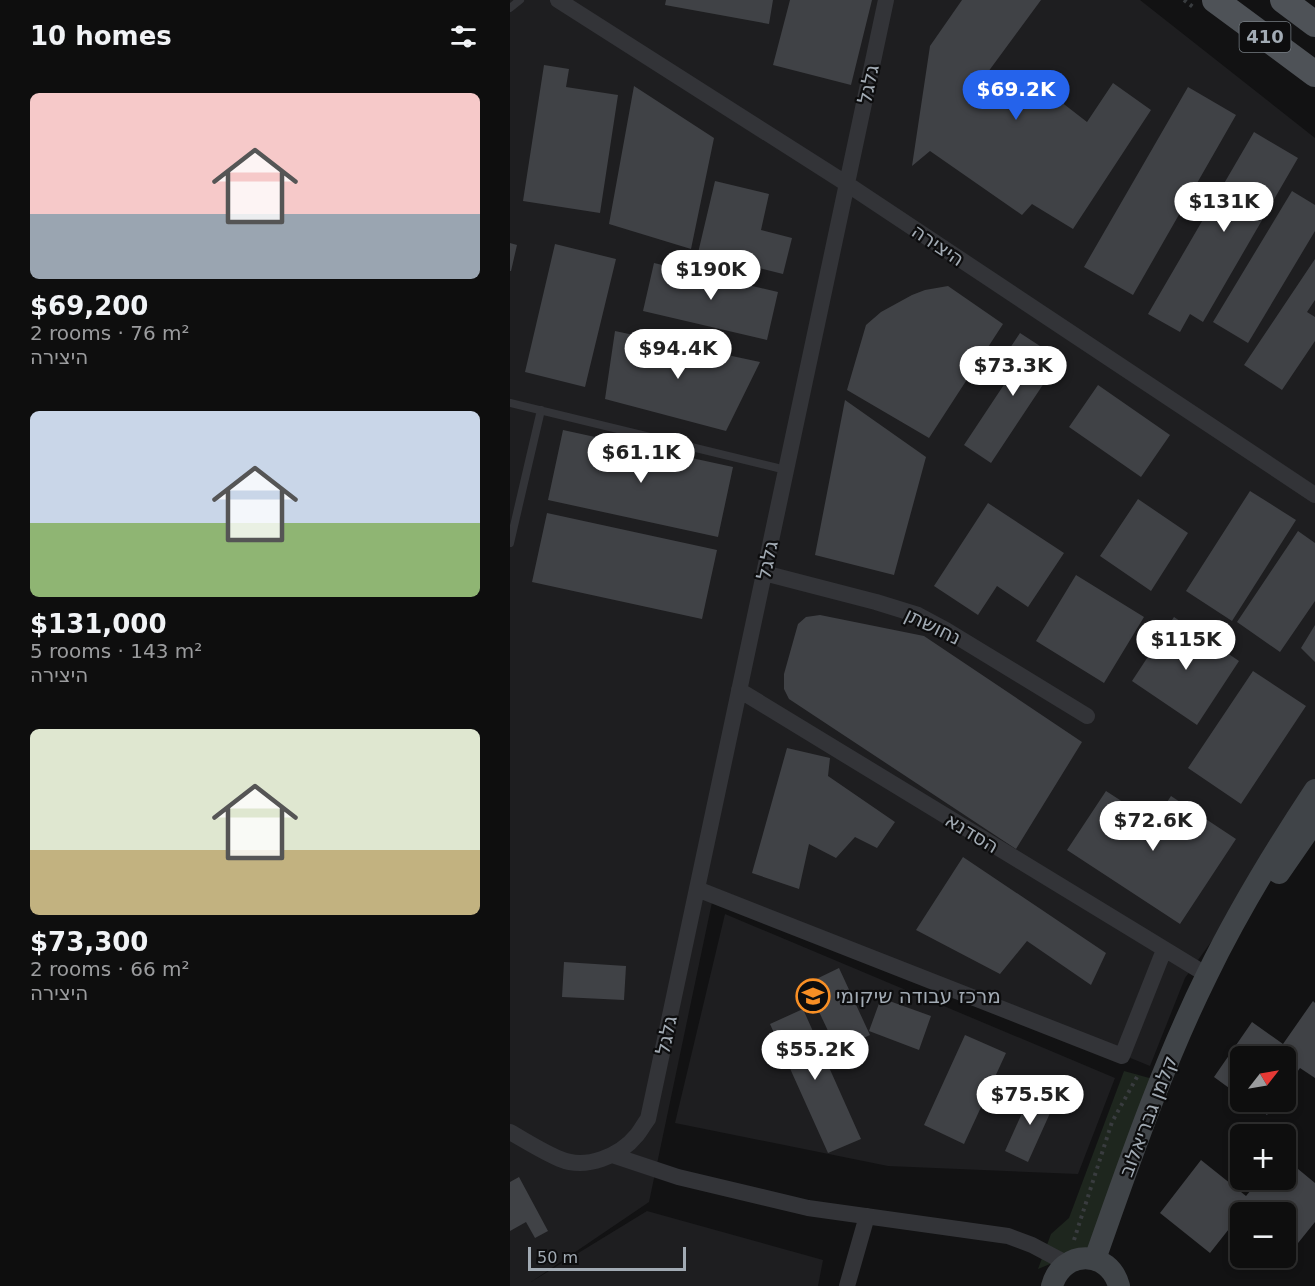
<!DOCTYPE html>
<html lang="en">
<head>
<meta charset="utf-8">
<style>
	:root { --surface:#0e0e0e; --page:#1c1c1c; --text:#f1f3f6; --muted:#9b9c9e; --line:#2e2e2e; --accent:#2563eb }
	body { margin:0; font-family:"DejaVu Sans",Heebo,sans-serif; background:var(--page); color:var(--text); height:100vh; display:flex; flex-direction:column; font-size:22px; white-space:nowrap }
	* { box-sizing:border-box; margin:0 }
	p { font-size:20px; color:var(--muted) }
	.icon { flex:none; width:33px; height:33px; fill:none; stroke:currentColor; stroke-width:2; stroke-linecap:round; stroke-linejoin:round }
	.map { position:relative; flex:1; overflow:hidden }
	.sheet { display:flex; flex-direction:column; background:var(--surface); width:510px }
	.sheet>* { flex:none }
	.needle { width:39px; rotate:59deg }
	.buttons { position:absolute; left:720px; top:1046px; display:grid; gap:12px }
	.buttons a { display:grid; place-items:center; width:66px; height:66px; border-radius:9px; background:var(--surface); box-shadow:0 3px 9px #0003,0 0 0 2px var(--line); font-size:30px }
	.scale { position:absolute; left:18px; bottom:15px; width:158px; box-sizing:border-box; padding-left:6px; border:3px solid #a2abb4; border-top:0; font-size:16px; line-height:21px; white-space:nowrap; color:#a2abb4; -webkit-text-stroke:4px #0d0d0e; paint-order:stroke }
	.price { position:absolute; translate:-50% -51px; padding:0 14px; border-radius:21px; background:#fff; color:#222; font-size:20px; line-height:39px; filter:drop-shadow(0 2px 3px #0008) }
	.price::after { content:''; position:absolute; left:50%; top:36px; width:18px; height:14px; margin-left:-9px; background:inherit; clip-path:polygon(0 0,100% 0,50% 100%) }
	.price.selected { background:var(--accent); color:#fff }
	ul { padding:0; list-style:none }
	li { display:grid; align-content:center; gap:12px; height:318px; padding:0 30px }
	li span { display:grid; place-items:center; height:186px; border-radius:9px; color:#555 }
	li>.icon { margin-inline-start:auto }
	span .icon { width:108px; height:108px; fill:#fffc; stroke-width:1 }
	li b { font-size:26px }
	h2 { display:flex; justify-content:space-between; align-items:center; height:72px; padding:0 30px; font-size:26px }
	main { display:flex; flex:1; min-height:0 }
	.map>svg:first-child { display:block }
	.built { fill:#1e1e20 }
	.green { fill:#1e261e }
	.building { fill:#404246 }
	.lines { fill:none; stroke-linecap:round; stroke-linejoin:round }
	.path { stroke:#393c3f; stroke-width:4; stroke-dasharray:3 4.5; stroke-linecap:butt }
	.lane { stroke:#333438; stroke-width:8 }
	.street { stroke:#333438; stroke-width:16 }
	.secondary { stroke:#404448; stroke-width:22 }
	.primary { stroke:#4e5257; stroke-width:26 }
	.labels { text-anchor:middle; stroke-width:4.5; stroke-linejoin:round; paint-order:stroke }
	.shield { fill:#0d0d0e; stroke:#757c82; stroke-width:1.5 }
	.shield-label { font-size:18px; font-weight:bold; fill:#a2abb4 }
	.street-label { font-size:20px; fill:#a2abb4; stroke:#0d0d0e }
	.poi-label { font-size:20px; fill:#a2abb4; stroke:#0d0d0e; text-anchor:start }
</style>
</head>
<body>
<main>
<section class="sheet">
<h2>10 homes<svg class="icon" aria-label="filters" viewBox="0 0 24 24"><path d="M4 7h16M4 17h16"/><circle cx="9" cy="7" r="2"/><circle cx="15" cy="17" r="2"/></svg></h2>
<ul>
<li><span style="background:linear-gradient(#f6c9c9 65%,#9aa5b1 0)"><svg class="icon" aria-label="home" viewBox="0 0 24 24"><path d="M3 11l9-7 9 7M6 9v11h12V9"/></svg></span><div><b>$69,200</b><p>2 rooms · 76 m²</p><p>היצירה</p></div></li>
<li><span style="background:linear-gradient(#c9d6e8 60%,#8fb573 0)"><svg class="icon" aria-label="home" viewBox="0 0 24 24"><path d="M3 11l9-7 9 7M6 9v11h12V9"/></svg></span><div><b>$131,000</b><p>5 rooms · 143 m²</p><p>היצירה</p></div></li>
<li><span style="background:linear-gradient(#dfe7d0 65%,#c2b280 0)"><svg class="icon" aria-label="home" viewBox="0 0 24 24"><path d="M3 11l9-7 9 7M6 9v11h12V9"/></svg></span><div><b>$73,300</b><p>2 rooms · 66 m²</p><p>היצירה</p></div></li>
</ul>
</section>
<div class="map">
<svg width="805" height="1286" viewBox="0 0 805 1286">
	<rect width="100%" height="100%" fill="#121213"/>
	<path class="built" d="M0 0H630L805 138V780L704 938 675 978 640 1066 205 888 139 1202 21 1282 137 1211 313 1260 308 1286H0Z
		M215 914 605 1078 568 1174 378 1166 165 1123Z"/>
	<path class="green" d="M614 1071 643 1079 581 1247 528 1269 541 1234 559 1218Z"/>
	<path class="building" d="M156 0H263L259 24 155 5Z
		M280 0H362L341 85 263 65Z
		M452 0H531L467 87 510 111 528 84 577 122 603 83 641 110 563 229 522 204 512 215 420 151 402 166 420 46Z
		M34 65 59 69 56 87 108 95 90 213 13 201Z
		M124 86 204 138 181 249 99 224Z
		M678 87 726 115 623 295 574 267Z
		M744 132 788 158 693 322 680 314 670 332 638 314Z
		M205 181 259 194 251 230 282 238 273 274 188 253Z
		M782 191 805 205V231L738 343 703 322Z
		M0 243 7 245 1 271H0Z
		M45 244 106 259 75 387 15 372Z
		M805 259V300L797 312 805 317V341L772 390 734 365Z
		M144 263 268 292 257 340 133 311Z
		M438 286 493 324 419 438 337 390 356 325 371 312 402 295 415 290Z
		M105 331 250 362 216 431 95 399Z
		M510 333 550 359 481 463 454 445 507 365 494 357Z
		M588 385 660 435 631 477 559 427Z
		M335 400 416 457 384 575 305 555Z
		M53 430 223 467 208 537 38 500Z
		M740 491 786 520 722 621 676 591Z
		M628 499 678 533 641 591 590 556Z
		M478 503 554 553 518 607 487 586 468 615 424 586Z
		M37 513 207 550 192 619 22 582Z
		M788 531 805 543V601L770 652 727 622Z
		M566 575 634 617 594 683 526 641Z
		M310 615 414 636 572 742 506 849 279 699 274 689V674L288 624 296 617Z
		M664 617 729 661 687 725 622 681Z
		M805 625V662L791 648Z
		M743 671 796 706 731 804 678 768Z
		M277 748 320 758 318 776 385 822 367 848 345 837 326 858 299 844 289 889 242 873Z
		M596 791 644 822 661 796 726 839 670 924 557 850Z
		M453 857 596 953 581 985 517 941 490 974 406 930Z
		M54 962 116 966 114 1000 52 997Z
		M329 968 360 1035 327 1050 296 984Z
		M371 998 421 1016 409 1050 359 1031Z
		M803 1001 805 1003V1078L790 1068 776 1088V1056H730V1096L704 1077 742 1022 773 1044Z
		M293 1009 351 1139 318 1153 260 1024Z
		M455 1035 496 1053 454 1144 414 1125Z
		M522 1091 545 1102 518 1162 495 1151Z
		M738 1101H767L757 1115Z
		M776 1159 805 1183V1222L780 1253 776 1250V1212H730V1215L700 1253 650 1213 691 1160 736 1196 750 1179H776Z
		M9 1177 38 1231 25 1238 16 1222 0 1231V1182Z"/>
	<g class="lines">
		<path class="path" d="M674 0 683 7
			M564 1240 602 1122 627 1077"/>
		<path class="lane" d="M0 8 10 0
			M0 403 276 470
			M0 543 31 410"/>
		<path class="street" d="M48 0 337 184 805 495
			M254 573 366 602 408 615 436 630 577 716
			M229 690 697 975
			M187 889 612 1056 654 950
			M0 1132C16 1141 33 1152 50 1159 76 1170 110 1156 127 1135 131 1130 134 1124 138 1119L376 0
			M102 1155 168 1177 298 1208 498 1236 522 1245 556 1263
			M337 1286 357 1216"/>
		<path class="secondary" d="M769 873 805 821
			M585 1259C619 1163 652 1066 697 975 728 911 766 849 805 790
			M542 1286C552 1249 599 1249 609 1286"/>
		<path class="primary" d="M705 0 805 74
			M773 0 805 24"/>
	</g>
	<defs>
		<g id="school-ring" transform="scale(1.725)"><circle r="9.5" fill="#0d0d0e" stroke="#f88f25" stroke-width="1.5"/><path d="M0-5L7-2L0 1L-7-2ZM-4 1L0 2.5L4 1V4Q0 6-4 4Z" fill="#f88f25"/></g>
	</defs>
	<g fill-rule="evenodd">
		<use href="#school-ring" x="303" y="996"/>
	</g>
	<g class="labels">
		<rect class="shield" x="729.5" y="22" width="51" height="30" rx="4.5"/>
		<g class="shield-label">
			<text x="755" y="43">410</text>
		</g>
		<g class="street-label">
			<text transform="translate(358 84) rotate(-78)" y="7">גלגל</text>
			<text transform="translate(428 245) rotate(34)" y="7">היצירה</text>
			<text transform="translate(257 560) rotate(-78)" y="7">גלגל</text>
			<text transform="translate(423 626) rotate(26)" y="7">נחושתן</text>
			<text transform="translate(462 833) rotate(31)" y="7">הסדנא</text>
			<text transform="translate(156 1035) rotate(-78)" y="7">גלגל</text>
			<text transform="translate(638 1116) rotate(-69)" y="7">קלמן גבריאלוב</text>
		</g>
		<g class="poi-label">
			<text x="326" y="1003">מרכז עבודה שיקומי</text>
		</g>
	</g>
</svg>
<div class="buttons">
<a><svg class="needle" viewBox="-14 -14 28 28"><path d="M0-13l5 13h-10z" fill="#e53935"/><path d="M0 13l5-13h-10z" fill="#9b9c9e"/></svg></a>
<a>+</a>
<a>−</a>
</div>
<div class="scale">50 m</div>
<b class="price selected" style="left:506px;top:121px">$69.2K</b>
<b class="price" style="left:714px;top:233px">$131K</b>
<b class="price" style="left:201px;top:301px">$190K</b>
<b class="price" style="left:168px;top:380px">$94.4K</b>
<b class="price" style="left:503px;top:397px">$73.3K</b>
<b class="price" style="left:131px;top:484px">$61.1K</b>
<b class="price" style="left:676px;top:671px">$115K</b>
<b class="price" style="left:643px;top:852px">$72.6K</b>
<b class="price" style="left:305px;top:1081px">$55.2K</b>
<b class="price" style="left:520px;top:1126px">$75.5K</b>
</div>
</main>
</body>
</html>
